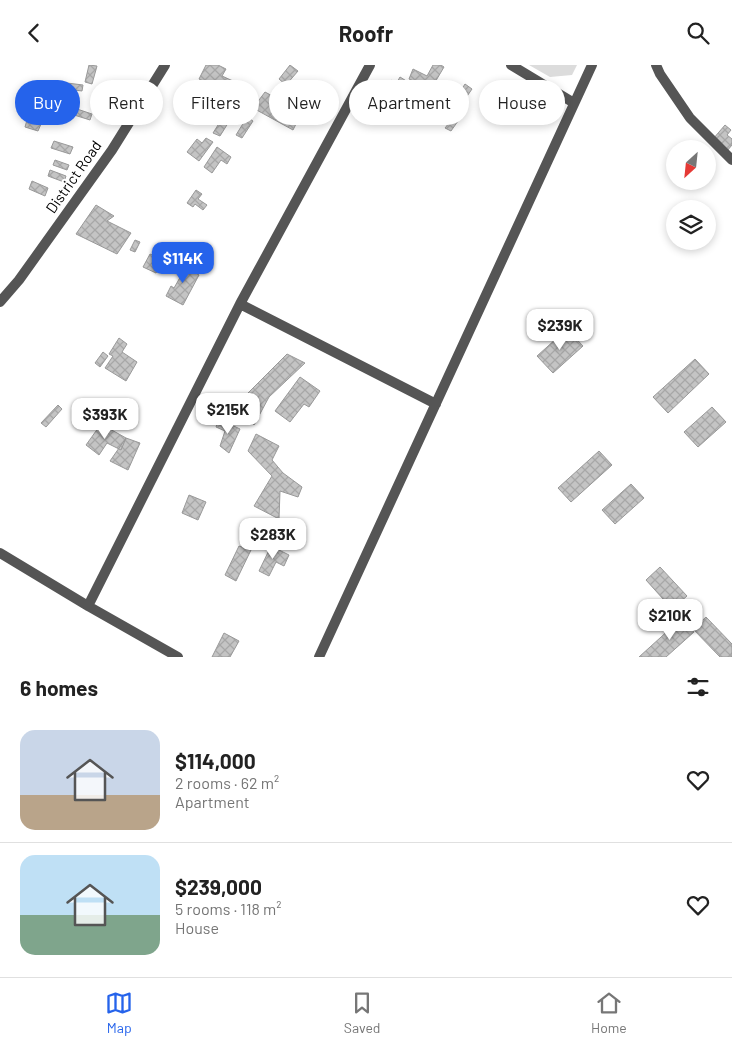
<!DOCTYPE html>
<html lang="en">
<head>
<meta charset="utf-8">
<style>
	:root { --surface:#fff; --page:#f2f2f2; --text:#222; --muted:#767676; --line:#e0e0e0; --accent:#2563eb }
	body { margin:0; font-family:Barlow,sans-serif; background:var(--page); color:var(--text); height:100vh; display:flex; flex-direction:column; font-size:19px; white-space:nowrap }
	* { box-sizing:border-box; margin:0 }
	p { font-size:16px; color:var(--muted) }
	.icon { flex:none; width:28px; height:28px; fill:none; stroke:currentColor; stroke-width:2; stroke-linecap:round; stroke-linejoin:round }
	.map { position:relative; height:592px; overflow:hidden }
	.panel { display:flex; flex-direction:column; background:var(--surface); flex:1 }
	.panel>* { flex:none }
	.guide { position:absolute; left:15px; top:15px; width:702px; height:45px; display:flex; gap:10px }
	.needle { width:32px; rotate:207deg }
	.fabs { position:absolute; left:666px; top:75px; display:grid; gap:10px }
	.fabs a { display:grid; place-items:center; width:50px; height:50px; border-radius:50%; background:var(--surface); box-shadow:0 2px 8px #0003; font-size:25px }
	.price { position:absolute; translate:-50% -42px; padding:0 11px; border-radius:10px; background:#fff; color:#222; font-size:16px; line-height:32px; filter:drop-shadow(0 1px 2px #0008) }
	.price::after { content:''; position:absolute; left:50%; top:30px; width:15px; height:11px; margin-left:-8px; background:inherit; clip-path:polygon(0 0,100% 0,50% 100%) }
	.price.active { background:var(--accent); color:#fff }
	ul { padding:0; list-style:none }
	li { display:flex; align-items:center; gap:15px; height:125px; padding:0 20px }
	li+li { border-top:1px solid var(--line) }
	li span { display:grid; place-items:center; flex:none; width:140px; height:100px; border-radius:15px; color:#555 }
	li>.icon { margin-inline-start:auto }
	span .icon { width:60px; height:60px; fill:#fffc; stroke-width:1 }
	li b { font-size:21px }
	h2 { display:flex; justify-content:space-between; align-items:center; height:60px; padding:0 20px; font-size:21px }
	.tag { padding:0 18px; border-radius:22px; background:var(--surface); box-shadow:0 2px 8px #0003; font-size:18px; line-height:45px }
	.tag.active { background:var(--accent); color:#fff }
	header { display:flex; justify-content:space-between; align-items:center; height:65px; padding:0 20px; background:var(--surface); font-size:22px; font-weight:700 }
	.menu { display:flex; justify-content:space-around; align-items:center; height:70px; border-top:1px solid var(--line); background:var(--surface); font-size:14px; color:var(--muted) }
	.menu a { display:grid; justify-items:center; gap:2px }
	.menu .active { color:var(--accent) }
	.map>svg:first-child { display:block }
	.grass { fill:#dcdcdc }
	.building { fill:url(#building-cross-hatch); stroke:#999 }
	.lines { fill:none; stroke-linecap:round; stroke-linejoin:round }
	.minor { stroke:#555; stroke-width:10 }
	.tertiary { stroke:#555; stroke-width:10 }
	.labels { text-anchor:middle; stroke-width:4.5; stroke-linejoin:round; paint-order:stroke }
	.street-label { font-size:15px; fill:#000; stroke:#fff }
</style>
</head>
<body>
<header><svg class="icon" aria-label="back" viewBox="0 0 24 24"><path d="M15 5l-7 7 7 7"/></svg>Roofr<svg class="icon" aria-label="search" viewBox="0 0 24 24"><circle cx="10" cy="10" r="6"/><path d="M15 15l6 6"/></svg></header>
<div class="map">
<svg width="732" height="592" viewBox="0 0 732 592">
	<defs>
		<pattern id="building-cross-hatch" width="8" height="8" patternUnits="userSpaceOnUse" patternTransform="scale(1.25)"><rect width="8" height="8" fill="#c4c4c4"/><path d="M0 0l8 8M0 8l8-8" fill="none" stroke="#a7a7a7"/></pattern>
	</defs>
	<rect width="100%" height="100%" fill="#fff"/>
	<path class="grass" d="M529 0H577L572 10 550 12Z"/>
	<path class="building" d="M89 0 97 1 92 19 85 17Z
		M206 0H218L226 4 222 11 233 16 227 28 199 14Z
		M290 0 298 6 286 20 279 14Z
		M433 0H441L444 2 431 24 409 14 413 4 427 11Z
		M400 12 408 17 406 21 409 23 396 45 382 36 385 31 382 30 391 15 396 19Z
		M67 18 83 20 82 26 67 24Z
		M465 19 472 24 461 40 439 26 443 20 458 30Z
		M245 20 250 23 241 41 234 37Z
		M265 27 302 47 293 65 253 43Z
		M28 41 41 45 37 58 41 59 38 66 25 62 27 55 25 54Z
		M74 43 92 49 90 55 71 49Z
		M228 44 235 47 220 71 213 68Z
		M247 52 253 56 242 73 236 70Z
		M453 53 458 56 451 66 445 63Z
		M725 60 731 65 727 70 732 74V80L727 86 713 74Z
		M206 73 213 77 199 96 187 87 197 74 202 78Z
		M54 76 73 82 70 89 51 83Z
		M217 82 231 92 227 99 221 95 212 108 204 102Z
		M55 95 69 100 67 105 53 100Z
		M50 105 66 111 64 117 48 111Z
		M32 116 48 123 45 131 29 124Z
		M196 125 202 129 198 134 207 140 203 145 195 139 193 142 187 138Z
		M96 140 114 151 107 156 131 168 117 189 76 169Z
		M135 175 140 177 135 187 130 185Z
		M150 189 157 192 154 198 160 201 156 208 143 202Z
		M177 197 199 210 183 240 166 231 171 221 174 223 182 209 173 204Z
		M567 264 583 281 553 308 537 291Z
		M119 273 127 279 122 287 137 297 126 316 105 303 113 291 109 289Z
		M103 287 108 291 100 302 95 298Z
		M287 289 305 298 269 332 254 360 237 339Z
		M695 294 709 309 668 348 653 332Z
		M300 312 320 326 309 342 304 339 290 357 275 346Z
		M58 340 62 344 46 362 41 358Z
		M712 342 726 357 698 382 684 367Z
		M219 354 240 364 229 388 220 381 225 366 216 362Z
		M101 359 126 373 121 385 107 378 99 390 86 380Z
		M256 369 279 381 272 395 283 408 302 422 298 432 280 426 279 454 254 441 272 411 248 386Z
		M126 373 140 378 128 405 110 396Z
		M599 386 612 400 571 437 558 423Z
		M631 419 644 433 615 459 602 445Z
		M189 430 206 437 198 455 182 448Z
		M239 481 251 485 236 516 225 510Z
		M271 481 289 490 284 501 276 497 269 511 259 506Z
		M660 502 687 531 672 544 646 515Z
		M706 552 732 579V592H720L693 564Z
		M682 553 694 567 666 592H639Z
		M224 568 239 576 230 592H212Z"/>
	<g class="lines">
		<path class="minor" d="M511 0 574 38
			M656 0 660 9 690 53 732 95
			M240 239 436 339
			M0 488 88 541 178 592
			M88 541 240 239 370 0
			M319 592 592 0"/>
		<path class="tertiary" d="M0 237 19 215 112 85 165 0"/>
	</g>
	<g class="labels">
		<g class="street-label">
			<text transform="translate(74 112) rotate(-55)" y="5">District Road</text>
		</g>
	</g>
</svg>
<div class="fabs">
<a><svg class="needle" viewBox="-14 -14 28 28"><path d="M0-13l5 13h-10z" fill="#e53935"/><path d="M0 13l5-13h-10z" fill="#767676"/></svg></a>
<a><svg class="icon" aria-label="layers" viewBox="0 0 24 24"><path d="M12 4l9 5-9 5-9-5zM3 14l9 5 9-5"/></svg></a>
</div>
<b class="price active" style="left:183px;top:219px">$114K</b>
<b class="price" style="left:560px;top:286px">$239K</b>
<b class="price" style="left:228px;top:370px">$215K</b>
<b class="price" style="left:105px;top:375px">$393K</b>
<b class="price" style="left:273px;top:495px">$283K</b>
<b class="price" style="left:670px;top:576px">$210K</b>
<div class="guide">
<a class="tag active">Buy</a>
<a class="tag">Rent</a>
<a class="tag">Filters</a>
<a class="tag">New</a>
<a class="tag">Apartment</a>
<a class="tag">House</a>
</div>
</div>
<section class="panel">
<h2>6 homes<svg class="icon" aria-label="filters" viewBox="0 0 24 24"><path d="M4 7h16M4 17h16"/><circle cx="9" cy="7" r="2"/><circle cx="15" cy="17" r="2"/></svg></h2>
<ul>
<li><span style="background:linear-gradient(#c9d6e8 65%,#b9a48a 0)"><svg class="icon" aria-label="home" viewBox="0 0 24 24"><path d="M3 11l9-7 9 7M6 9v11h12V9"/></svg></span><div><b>$114,000</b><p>2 rooms · 62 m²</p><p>Apartment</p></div><svg class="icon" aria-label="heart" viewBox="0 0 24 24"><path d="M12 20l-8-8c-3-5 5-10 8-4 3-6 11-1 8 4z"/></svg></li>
<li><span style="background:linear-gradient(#bfe0f5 60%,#7fa58c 0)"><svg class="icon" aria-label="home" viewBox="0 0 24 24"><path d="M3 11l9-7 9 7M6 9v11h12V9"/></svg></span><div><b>$239,000</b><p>5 rooms · 118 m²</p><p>House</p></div><svg class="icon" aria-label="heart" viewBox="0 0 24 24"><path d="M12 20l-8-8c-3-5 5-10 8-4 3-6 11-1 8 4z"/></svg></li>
</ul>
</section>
<nav class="menu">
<a class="active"><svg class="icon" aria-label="map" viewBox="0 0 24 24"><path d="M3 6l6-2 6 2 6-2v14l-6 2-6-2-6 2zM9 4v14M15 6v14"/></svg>Map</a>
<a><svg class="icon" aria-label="saved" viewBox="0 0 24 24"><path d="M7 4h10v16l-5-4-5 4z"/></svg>Saved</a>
<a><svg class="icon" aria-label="home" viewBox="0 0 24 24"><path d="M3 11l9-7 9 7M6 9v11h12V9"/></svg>Home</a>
</nav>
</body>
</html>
